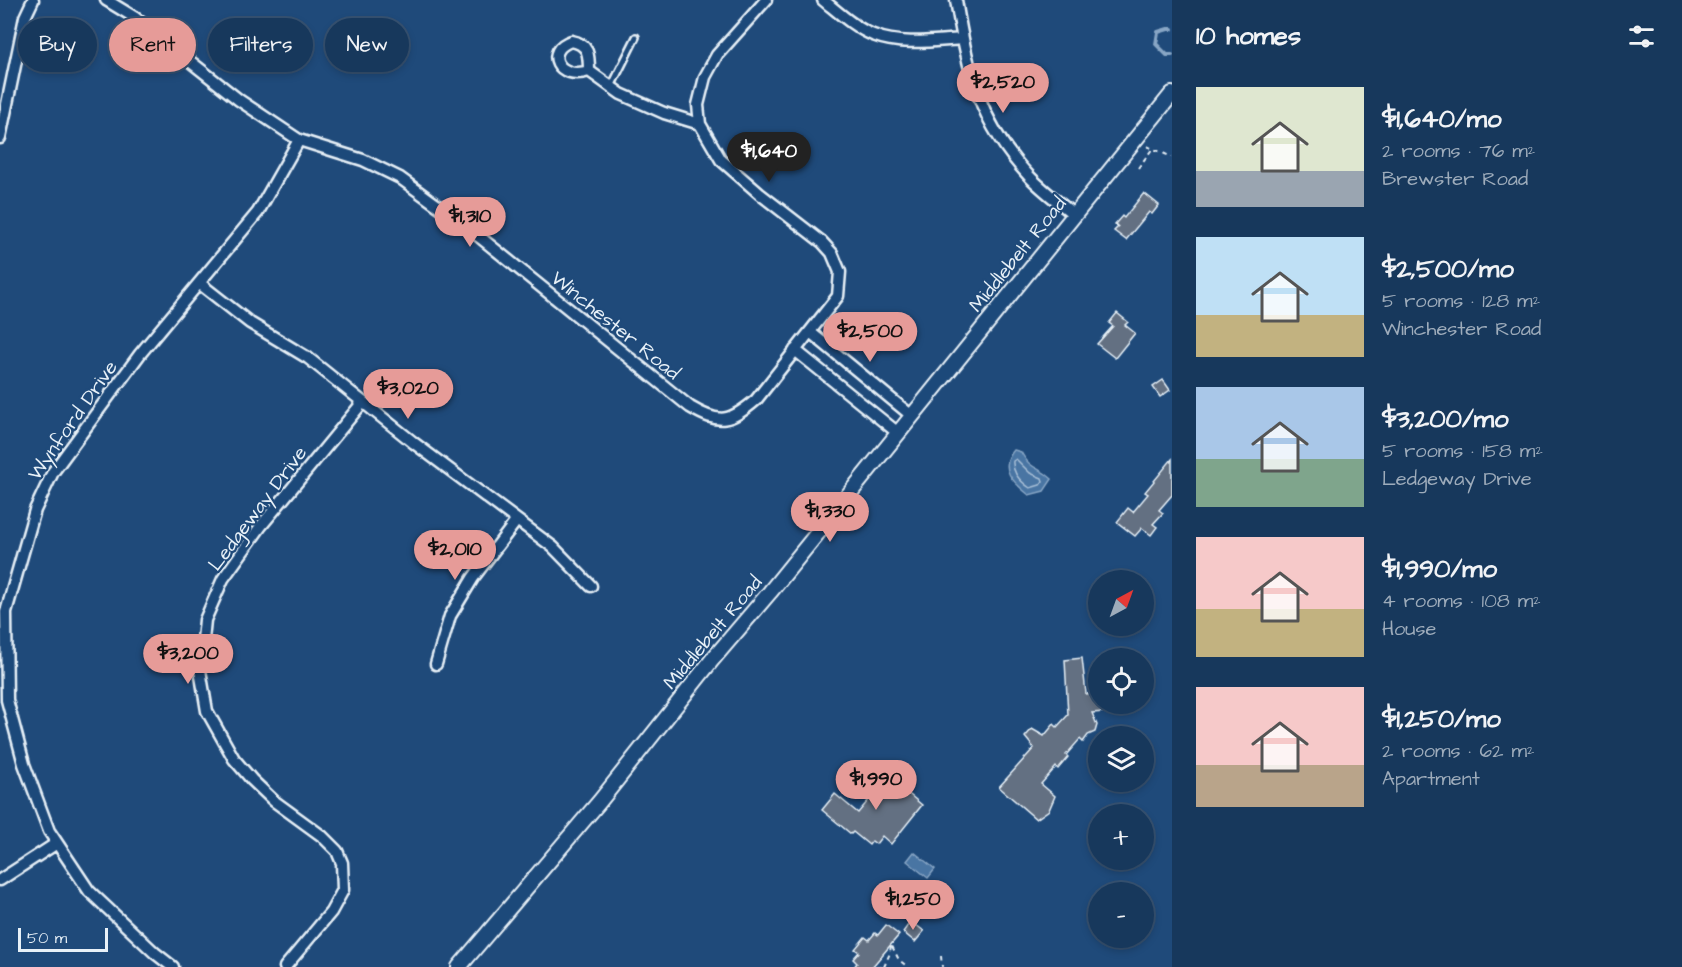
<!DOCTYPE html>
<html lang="en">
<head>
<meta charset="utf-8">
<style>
	:root { --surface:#17385c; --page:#203f62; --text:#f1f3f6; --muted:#9eacbb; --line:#365272; --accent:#e69b98 }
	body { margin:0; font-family:"Architects Daughter",sans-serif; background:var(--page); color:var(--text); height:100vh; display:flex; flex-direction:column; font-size:22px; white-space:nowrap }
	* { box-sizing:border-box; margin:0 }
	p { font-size:20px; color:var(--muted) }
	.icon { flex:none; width:33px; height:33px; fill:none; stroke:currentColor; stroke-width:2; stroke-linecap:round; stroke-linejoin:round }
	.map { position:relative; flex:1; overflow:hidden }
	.side { display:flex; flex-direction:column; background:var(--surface); width:510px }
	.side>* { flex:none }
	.guide { position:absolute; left:18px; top:18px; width:570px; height:54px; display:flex; gap:12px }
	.needle { width:39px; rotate:41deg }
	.fabs { position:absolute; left:1088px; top:570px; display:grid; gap:12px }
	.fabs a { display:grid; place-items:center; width:66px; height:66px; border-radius:50%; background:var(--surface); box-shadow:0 3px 9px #0003,0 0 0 2px var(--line); font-size:30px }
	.scale { position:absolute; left:18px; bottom:15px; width:90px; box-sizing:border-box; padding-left:6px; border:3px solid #e8f1f8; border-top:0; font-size:16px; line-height:21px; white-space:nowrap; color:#e8f1f8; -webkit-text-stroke:4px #1f4a7a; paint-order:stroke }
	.price { position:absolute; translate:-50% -51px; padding:0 14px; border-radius:21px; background:var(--accent); color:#111; font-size:20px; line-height:39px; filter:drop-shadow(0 2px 3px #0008) }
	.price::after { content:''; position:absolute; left:50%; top:36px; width:18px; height:14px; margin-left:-9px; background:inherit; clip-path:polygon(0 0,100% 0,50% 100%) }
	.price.selected { background:#222; color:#fff }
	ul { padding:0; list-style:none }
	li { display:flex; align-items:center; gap:18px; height:150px; padding:0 24px }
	li span { display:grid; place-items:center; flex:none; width:168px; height:120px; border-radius:0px; color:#555 }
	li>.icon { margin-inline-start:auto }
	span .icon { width:72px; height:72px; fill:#fffc; stroke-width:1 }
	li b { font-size:26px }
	h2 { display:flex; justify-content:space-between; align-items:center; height:72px; padding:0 24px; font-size:26px }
	.pill { padding:0 21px; border-radius:27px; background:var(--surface); box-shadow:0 3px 9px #0003,0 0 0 2px var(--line); font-size:21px; line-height:54px }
	.pill.selected { background:var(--accent); color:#111 }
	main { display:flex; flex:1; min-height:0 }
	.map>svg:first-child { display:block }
	.water { fill:#4874a3; stroke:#88a6c5; stroke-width:1.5 }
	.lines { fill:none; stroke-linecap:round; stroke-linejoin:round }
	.shore { stroke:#a8bfd6; stroke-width:1.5 }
	.stream { stroke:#88a6c5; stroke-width:4 }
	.building { fill:#637082; stroke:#e8f1f8; stroke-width:1.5 }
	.service-casing { stroke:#e8f1f8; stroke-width:10 }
	.minor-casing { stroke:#e8f1f8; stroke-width:15 }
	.tertiary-casing { stroke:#e8f1f8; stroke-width:18 }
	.path { stroke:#e8f1f8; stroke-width:2; stroke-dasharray:4.5 4.5; stroke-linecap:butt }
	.service { stroke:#1f4a7a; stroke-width:5 }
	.minor { stroke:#1f4a7a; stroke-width:10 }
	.tertiary { stroke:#1f4a7a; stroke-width:14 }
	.labels { text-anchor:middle; stroke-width:4.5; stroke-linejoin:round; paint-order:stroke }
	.street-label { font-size:20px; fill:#e8f1f8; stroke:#1f4a7a }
</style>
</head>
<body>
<main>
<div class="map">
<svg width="1172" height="967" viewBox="0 0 1172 967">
	<rect width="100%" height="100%" fill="#1f4a7a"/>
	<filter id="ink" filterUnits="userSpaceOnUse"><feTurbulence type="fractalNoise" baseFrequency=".0167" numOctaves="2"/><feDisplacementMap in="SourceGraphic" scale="12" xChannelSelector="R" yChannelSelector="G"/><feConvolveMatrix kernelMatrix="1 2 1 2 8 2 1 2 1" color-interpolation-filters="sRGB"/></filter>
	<g filter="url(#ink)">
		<path class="water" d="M1014 450 1021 452C1031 471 1039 466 1052 479L1044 491 1029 495C1013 482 998 469 1014 450Z
			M914 852 935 869 928 878 907 861Z"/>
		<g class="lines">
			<path class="shore" d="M1016 459 1030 473 1042 478 1043 481 1040 485 1030 488C1021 482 1012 473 1013 461Z"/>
			<path class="stream" d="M1172 29H1168L1158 32 1156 44 1167 55H1172"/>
		</g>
		<path class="building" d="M1144 193 1159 205 1152 214 1149 212 1126 240 1114 231 1118 227 1115 224 1122 216 1124 218Z
			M1117 313 1128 322 1125 325 1135 333 1115 358 1097 344 1113 326 1109 323Z
			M1163 380 1170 390 1160 397 1153 387Z
			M1172 459V495L1159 510 1163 513 1153 524 1157 527 1151 535 1142 528 1135 536 1117 522 1128 508 1133 512 1148 494 1145 492Z
			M1082 658 1086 694 1098 693V704H1117V711L1092 713 1097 725 1095 732 1088 735 1083 742 1080 739 1066 755 1068 757 1058 769 1056 767 1041 784 1055 796 1049 810 1036 819 999 787 1034 748 1025 737 1032 729 1044 736 1054 724 1057 727 1068 715 1065 660Z
			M878 765 894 778 892 780 922 805 891 844 882 836 876 844 872 841 869 845 853 832 851 834 822 810 835 794 858 813 878 789 866 779Z
			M911 921 924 931 915 942 903 932Z
			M886 925 899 935 872 967H854L857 963 853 959 859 952 855 949 865 937 869 940 875 933 878 935Z"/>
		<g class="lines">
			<g class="service-casing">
				<path id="service" d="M611 87 636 37"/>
			</g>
			<g class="minor-casing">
				<path id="minor" d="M106 0 134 17 239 100 299 140 363 160 400 178 471 230 690 407C720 425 730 422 756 400L838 296 840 272 832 253 822 242 760 194 721 160 700 124 698 105 705 77 717 55 766 0
					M823 0C838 12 855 28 873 35 901 46 933 41 962 39
					M956 0C967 69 979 123 1029 176 1042 190 1059 202 1074 215
					M571 41C589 44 589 55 589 71 557 81 544 50 571 41Z
					M589 71 621 94 664 113 700 124
					M0 138 25 17 33 0
					M199 283 250 323 308 358 414 443 553 547 591 586
					M810 332 912 416
					M795 350 898 433
					M436 664 450 616 473 578 517 520
					M0 880 57 843
					M173 967 155 953 89 891 49 831 24 764 7 700 6 612 35 510 53 472 140 354 258 212 299 140
					M285 967 331 912 343 890 342 863 337 851 322 836 274 801 252 780 234 759 207 711 200 670 205 620 223 579 261 526 363 402"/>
			</g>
			<g class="tertiary-casing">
				<path id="tertiary" d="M459 967 600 801 712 660 770 592 1172 94"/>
			</g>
			<path class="path" d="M1147 146 1172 157
				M1138 168 1153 148
				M941 956 942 967
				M877 967H884
				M884 967 890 953 891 944 899 960 908 967"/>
			<use href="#service" class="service"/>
			<use href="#minor" class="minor"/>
			<use href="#tertiary" class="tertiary"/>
		</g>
	</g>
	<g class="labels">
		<g class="street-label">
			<text transform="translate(1017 254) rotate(-51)" y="7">Middlebelt Road</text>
			<text transform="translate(616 325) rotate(39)" y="7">Winchester Road</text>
			<text transform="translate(72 420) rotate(-55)" y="7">Wynford Drive</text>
			<text transform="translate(257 508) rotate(-53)" y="7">Ledgeway Drive</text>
			<text transform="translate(712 632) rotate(-50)" y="7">Middlebelt Road</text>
		</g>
	</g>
</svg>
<div class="fabs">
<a><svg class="needle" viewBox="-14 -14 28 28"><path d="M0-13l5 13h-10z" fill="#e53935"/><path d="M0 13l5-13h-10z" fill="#9eacbb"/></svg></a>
<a><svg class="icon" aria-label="locate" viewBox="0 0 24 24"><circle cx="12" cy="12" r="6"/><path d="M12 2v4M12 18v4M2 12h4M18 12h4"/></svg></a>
<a><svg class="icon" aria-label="layers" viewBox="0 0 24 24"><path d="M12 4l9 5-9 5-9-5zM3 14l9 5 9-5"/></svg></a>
<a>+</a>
<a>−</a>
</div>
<div class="scale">50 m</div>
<b class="price" style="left:1003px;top:114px">$2,520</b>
<b class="price selected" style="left:769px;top:183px">$1,640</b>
<b class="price" style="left:470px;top:248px">$1,310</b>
<b class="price" style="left:870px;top:363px">$2,500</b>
<b class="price" style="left:408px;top:420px">$3,020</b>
<b class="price" style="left:830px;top:543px">$1,330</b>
<b class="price" style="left:455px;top:581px">$2,010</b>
<b class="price" style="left:188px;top:685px">$3,200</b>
<b class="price" style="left:876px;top:811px">$1,990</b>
<b class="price" style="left:913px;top:931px">$1,250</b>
<div class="guide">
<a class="pill">Buy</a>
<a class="pill selected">Rent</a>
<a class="pill">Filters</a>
<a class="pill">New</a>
</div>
</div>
<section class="side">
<h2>10 homes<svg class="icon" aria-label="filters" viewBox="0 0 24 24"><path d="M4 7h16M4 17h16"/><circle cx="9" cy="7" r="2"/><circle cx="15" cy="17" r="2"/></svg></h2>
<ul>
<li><span style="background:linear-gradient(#dfe7d0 70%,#9aa5b1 0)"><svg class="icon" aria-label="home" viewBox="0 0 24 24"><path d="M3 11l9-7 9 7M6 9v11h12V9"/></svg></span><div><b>$1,640/mo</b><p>2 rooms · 76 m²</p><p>Brewster Road</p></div></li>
<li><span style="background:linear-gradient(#bfe0f5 65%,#c2b280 0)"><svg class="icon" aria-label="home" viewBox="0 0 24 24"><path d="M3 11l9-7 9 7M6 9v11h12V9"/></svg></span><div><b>$2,500/mo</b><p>5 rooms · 128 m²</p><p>Winchester Road</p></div></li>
<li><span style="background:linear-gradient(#a9c7e8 60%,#7fa58c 0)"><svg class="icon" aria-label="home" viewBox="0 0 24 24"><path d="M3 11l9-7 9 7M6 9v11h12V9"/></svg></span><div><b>$3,200/mo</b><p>5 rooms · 158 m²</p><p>Ledgeway Drive</p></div></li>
<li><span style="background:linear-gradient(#f6c9c9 60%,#c2b280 0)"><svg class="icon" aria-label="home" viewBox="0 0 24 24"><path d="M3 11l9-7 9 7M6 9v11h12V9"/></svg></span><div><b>$1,990/mo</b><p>4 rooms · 108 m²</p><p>House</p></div></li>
<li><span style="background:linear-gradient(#f6c9c9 65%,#b9a48a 0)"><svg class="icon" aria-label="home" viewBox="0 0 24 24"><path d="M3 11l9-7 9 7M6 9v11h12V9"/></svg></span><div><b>$1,250/mo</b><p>2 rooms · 62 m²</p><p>Apartment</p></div></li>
</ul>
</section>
</main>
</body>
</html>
